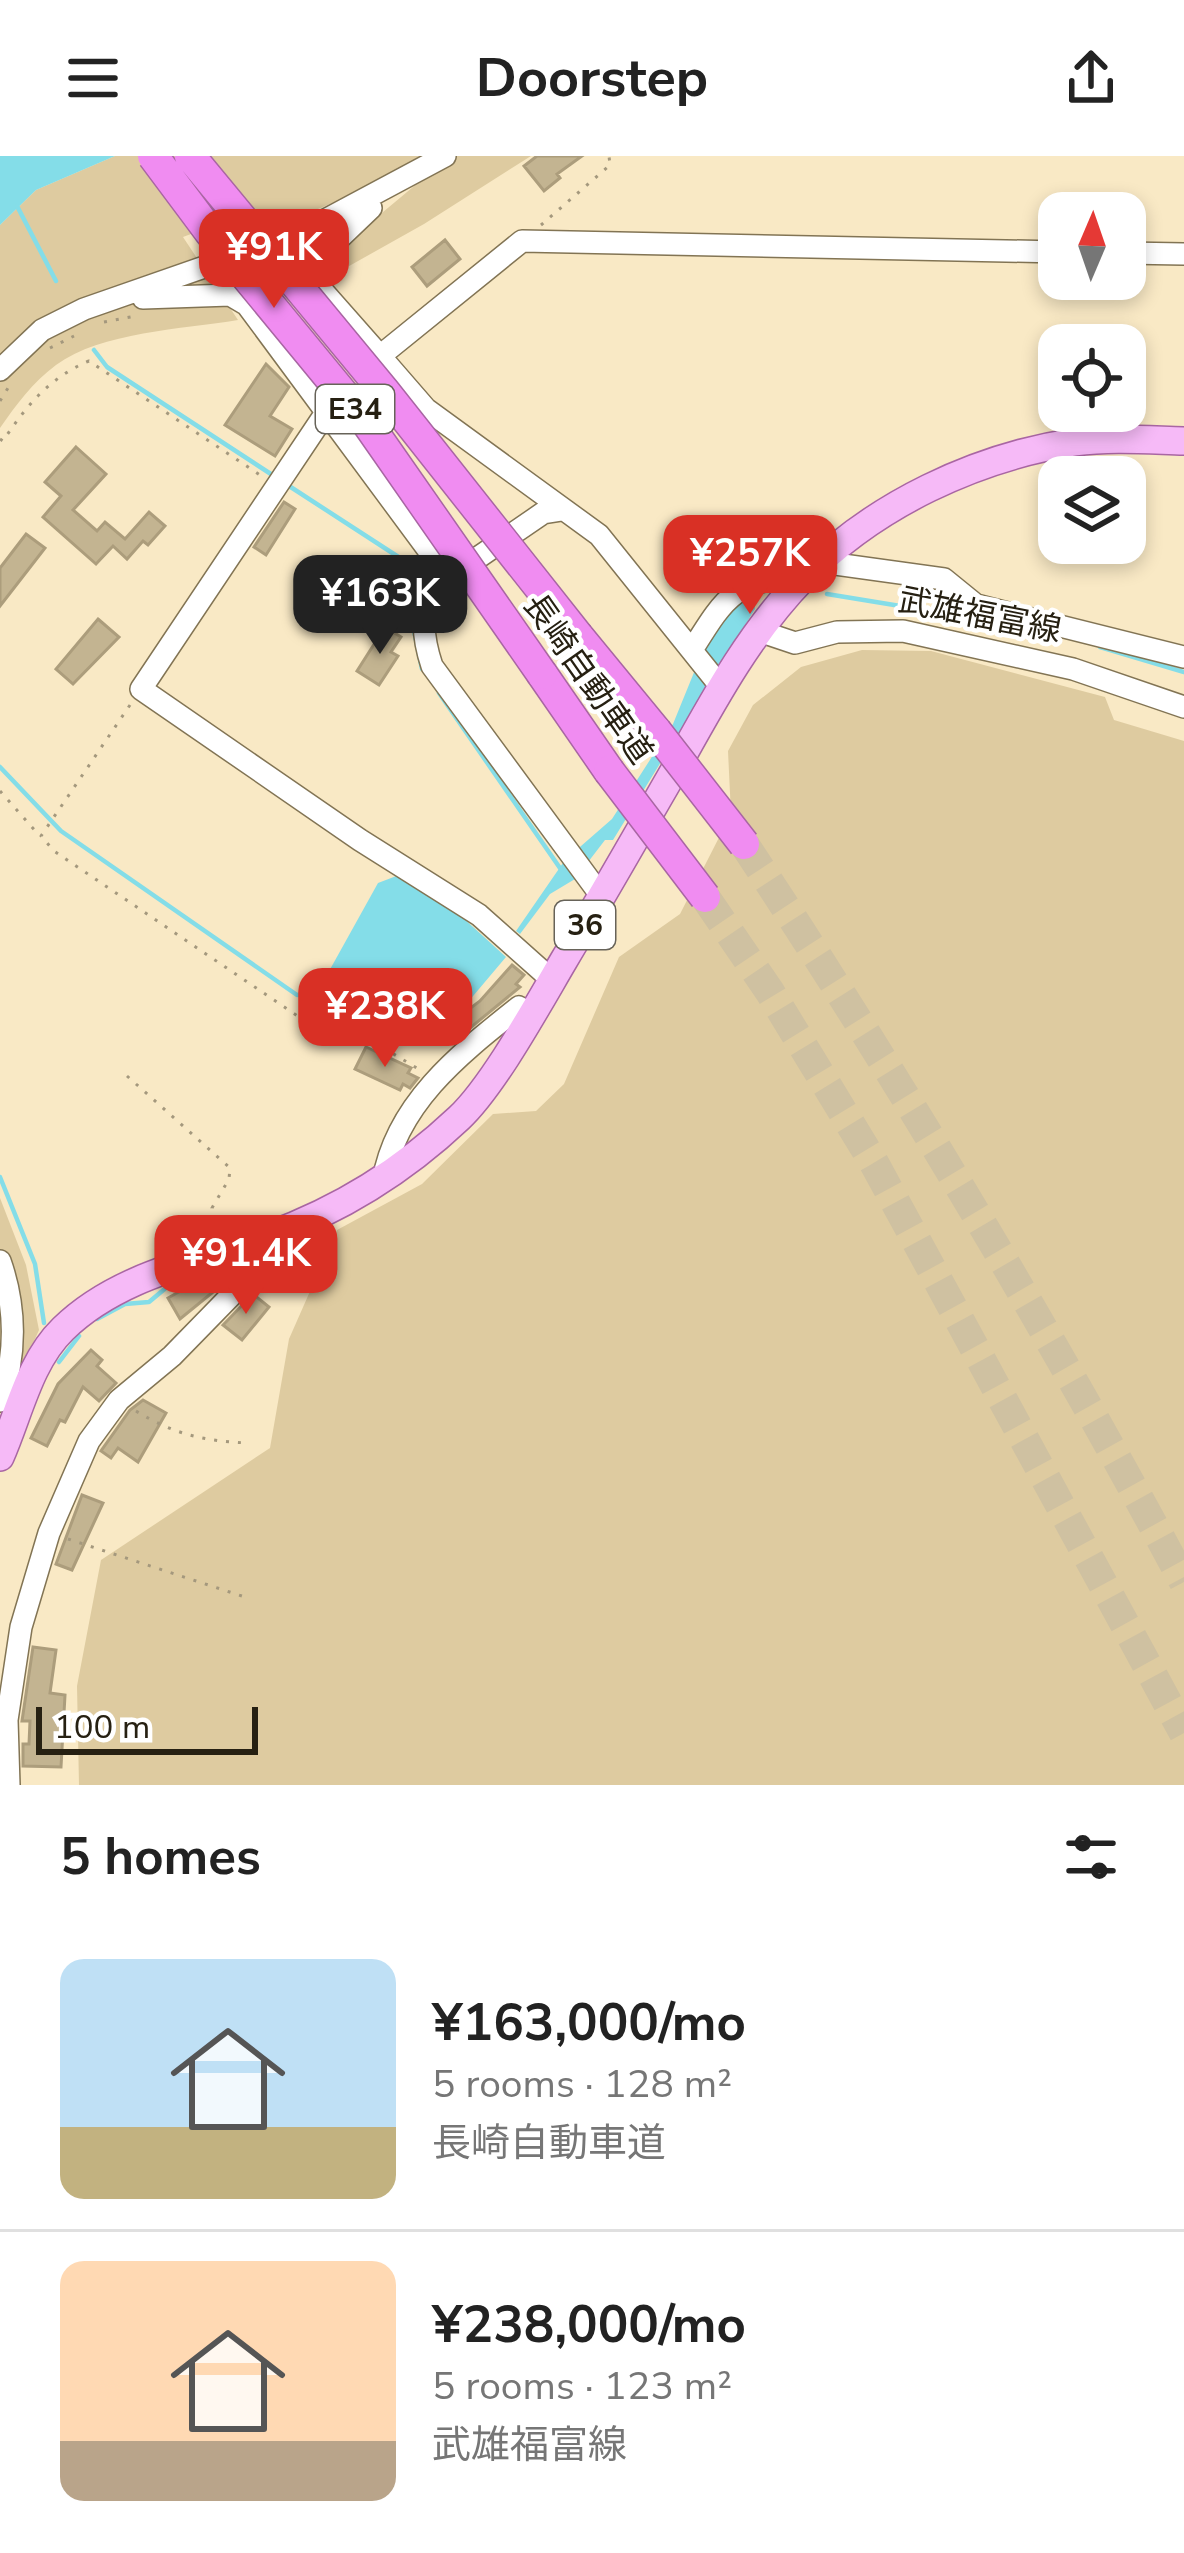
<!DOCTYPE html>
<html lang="en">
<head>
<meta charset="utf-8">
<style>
	:root { --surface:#fff; --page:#f6f6f6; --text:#222; --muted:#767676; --line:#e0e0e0; --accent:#d93025 }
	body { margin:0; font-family:"Nunito Sans","Noto Sans JP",sans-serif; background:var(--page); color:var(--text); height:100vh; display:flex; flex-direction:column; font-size:45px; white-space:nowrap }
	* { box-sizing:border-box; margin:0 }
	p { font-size:39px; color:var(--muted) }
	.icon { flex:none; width:66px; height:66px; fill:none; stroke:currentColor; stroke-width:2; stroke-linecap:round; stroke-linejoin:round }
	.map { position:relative; height:1629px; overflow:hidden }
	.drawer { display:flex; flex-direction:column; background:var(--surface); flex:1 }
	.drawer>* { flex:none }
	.needle { width:78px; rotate:2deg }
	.controls { position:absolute; left:1038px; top:36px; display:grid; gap:24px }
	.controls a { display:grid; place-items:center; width:108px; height:108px; border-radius:24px; background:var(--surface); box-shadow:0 6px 18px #0003; font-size:60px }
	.scale { position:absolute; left:36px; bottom:30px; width:222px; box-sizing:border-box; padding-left:12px; border:6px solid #262012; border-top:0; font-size:33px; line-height:42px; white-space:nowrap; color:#262012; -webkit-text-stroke:9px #fff; paint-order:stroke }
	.price { position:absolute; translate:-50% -102px; padding:0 27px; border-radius:24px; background:var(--accent); color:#fff; font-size:39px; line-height:78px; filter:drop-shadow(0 3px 6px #0008) }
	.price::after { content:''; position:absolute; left:50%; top:72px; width:36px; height:27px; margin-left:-18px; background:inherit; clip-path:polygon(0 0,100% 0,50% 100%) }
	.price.current { background:#222; color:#fff }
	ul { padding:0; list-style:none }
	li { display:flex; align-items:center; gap:36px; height:300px; padding:0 60px }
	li+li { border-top:3px solid var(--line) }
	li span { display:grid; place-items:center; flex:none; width:336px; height:240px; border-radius:24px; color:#555 }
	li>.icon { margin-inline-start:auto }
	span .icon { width:144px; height:144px; fill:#fffc; stroke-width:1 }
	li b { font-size:51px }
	h2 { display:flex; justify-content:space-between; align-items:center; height:144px; padding:0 60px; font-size:51px }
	header { display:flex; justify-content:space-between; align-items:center; height:156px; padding:0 60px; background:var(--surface); font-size:54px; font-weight:700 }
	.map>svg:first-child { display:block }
	.green { fill:#decba0 }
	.water { fill:#84dde8 }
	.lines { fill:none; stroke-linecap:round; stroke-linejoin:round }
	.stream { stroke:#84dde8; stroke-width:4.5 }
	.building { fill:#c3b491; stroke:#ac9d7c; stroke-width:3 }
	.highway-tunnel { stroke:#cfc1a1; stroke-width:30; stroke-dasharray:30 15; stroke-linecap:butt }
	.minor-casing { stroke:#827454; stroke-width:24 }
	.major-casing { stroke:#a966a3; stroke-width:30 }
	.highway-casing { stroke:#a966a3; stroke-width:33 }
	.path { stroke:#a4987d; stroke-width:3; stroke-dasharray:3 9; stroke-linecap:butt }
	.minor { stroke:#fff; stroke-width:21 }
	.major { stroke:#f6baf7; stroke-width:27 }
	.highway { stroke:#f08cf1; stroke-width:30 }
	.highway-bridge-casing { stroke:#a966a3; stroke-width:33; stroke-linecap:butt }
	.highway-bridge { stroke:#f08cf1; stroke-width:30 }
	.labels { text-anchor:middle; stroke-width:9; stroke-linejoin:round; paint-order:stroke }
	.shield { fill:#fff; stroke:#676359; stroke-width:3 }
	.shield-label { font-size:30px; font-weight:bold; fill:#262012 }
	.street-label { font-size:33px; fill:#262012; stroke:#fff }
</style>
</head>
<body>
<header><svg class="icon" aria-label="menu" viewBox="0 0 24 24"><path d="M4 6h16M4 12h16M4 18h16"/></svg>Doorstep<svg class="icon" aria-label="share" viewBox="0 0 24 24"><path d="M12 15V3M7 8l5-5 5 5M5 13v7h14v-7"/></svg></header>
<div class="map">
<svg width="1184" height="1629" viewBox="0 0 1184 1629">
	<rect width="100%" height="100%" fill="#f9e9c5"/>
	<path class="green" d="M115 0H531L424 68 326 123 316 112 419 26 409 14 269 74 255 54 183 81 238 164C183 173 101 176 56 209 33 226 16 249 0 272V69L36 34Z
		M862 494 931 495 1105 541 1114 564 1184 585V1629H79L77 1530 101 1404 270 1292 289 1183 337 1074 422 1028 493 958 536 955 564 928 619 801 680 758 731 658 728 595 753 549 801 511Z
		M0 1042 26 1109 39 1174 9 1241 0 1246Z"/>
	<path class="water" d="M0 0H115L36 34 0 69Z
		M754 436 755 453 613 684H605L575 723 550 738 520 778 516 775 565 704 612 663 673 568 695 514 725 457Z
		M399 719 461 760 506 801 468 846 415 889 393 887 322 848 323 826 378 727Z"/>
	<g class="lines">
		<path class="stream" d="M17 50 56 125
			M94 194 107 211 277 322
			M286 328 417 413 421 421 412 465 422 513
			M827 438 943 457
			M989 465 1030 473
			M1100 491 1184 516
			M439 537 562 715
			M0 611 61 675 297 839 321 837
			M0 1021 35 1108 44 1167
			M97 1163 125 1148 149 1146 173 1126 193 1118
			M59 1206 79 1180"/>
	</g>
	<path class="building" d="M537 0H582L557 18 560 22 544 35 524 10Z
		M445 84 460 103 427 130 412 111Z
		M266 208 289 231 270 260 292 273 275 300 225 269Z
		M76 291 106 318 73 354 97 375 105 366 125 383 149 356 165 370 148 389 143 385 127 403 113 390 96 408 43 361 61 340 45 326Z
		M284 346 295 353 266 399 254 391Z
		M26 378 45 392 0 450V412Z
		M98 463 119 481 73 528 56 513Z
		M385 471 401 481 391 496 398 500 379 529 357 515Z
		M512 809 524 819 516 828 520 831 453 886 443 873 480 845Z
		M366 891 411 912 408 917 418 922 410 932 403 928 400 934 355 913Z
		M205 1121 213 1136 180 1163 168 1142Z
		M253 1138 269 1151 242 1184 223 1169Z
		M91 1194 102 1204 97 1210 116 1227 99 1245 83 1231 65 1266 60 1264 47 1290 31 1282 58 1228Z
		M143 1244 166 1257 138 1306 118 1292 111 1302 101 1295 130 1254Z
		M82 1339 103 1347 72 1414 56 1408Z
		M33 1491 56 1494 50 1537 65 1539 61 1611 23 1610V1588H29L30 1565H22Z"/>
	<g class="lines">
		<path class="highway-tunnel" d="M744 688C902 927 1048 1173 1184 1426
			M705 741 770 836 874 1007 1184 1577"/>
		<g class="minor-casing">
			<path id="minor" d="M1125 97 1184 98
				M305 115 380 200
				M230 139 247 149 449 422
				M143 142 230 139 305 115 371 52
				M0 214 42 174 84 153 299 78 445 0
				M327 255 141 533 360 684 479 759 552 824
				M562 354 543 357 438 429C418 452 423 483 432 510L602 741
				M821 406 944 423 976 449 1184 501
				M759 475 795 487 837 476 903 475 1073 513 1184 551
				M692 494C727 438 735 424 805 420
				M721 531 599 379 426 253 380 200 522 85 1059 96
				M383 1025C396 947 461 897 519 851L531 858
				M0 1105C16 1150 17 1200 0 1245
				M9 1629 7 1564 21 1471 49 1377 89 1285 119 1244 172 1200 254 1116 270 1079"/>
		</g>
		<g class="major-casing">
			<path id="major" d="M0 1301C19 1258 29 1206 63 1173 118 1119 199 1105 268 1080 340 1054 403 1015 459 962 494 929 538 848 564 804 603 739 640 674 678 608 714 543 751 475 804 421 874 349 976 301 1075 286 1111 281 1148 284 1184 285"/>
		</g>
		<g class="highway-casing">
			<path id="highway" d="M578 480 656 575
				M542 518 609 615"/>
		</g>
		<path class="path" d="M541 69 610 9 609 0
			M104 166 136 160
			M50 192 74 180
			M0 245 8 232
			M0 283 3 285C26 250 50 221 89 205L260 319
			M130 549 41 680 54 695 299 861 311 848 420 914
			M0 635 39 679
			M127 920 230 1012 229 1023 212 1052 218 1076
			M136 1255C173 1278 204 1285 248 1287
			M68 1383 248 1442"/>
		<use href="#minor" class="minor"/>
		<use href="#major" class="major"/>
		<use href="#highway" class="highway"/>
		<g class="highway-bridge-casing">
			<path id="highway-bridge" d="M153 0 209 75 367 267 542 518
				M190 0 385 236 578 480
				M656 575 744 688
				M609 615 705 741"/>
		</g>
		<use href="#highway-bridge" class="highway-bridge"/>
	</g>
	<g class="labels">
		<g class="shield">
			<rect x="316" y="229" width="78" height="48" rx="9"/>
			<rect x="555" y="745" width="60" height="48" rx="9"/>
		</g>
		<g class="shield-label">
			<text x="355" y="263">E34</text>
			<text x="585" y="779">36</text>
		</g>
		<g class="street-label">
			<text transform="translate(980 458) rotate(11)" y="12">武雄福富線</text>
			<text transform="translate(589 522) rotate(55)" y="12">長崎自動車道</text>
		</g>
	</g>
</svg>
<div class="controls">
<a><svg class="needle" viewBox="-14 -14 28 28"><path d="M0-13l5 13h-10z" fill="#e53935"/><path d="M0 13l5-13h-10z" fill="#767676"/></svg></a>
<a><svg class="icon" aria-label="locate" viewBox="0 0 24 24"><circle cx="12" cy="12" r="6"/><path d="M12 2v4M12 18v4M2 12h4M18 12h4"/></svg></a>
<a><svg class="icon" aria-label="layers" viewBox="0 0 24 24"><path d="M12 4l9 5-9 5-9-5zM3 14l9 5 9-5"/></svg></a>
</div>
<div class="scale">100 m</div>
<b class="price" style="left:274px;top:155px">¥91K</b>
<b class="price" style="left:750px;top:461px">¥257K</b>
<b class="price current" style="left:380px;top:501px">¥163K</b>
<b class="price" style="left:385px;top:914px">¥238K</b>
<b class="price" style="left:246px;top:1161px">¥91.4K</b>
</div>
<section class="drawer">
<h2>5 homes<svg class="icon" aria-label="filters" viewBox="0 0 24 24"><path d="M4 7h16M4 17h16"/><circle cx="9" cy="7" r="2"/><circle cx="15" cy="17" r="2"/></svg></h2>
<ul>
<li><span style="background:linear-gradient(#bfe0f5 70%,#c2b280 0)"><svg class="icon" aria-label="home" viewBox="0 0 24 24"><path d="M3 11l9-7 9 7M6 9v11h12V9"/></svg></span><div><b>¥163,000/mo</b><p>5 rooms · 128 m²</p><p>長崎自動車道</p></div></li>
<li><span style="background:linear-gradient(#ffd9b3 75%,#b9a48a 0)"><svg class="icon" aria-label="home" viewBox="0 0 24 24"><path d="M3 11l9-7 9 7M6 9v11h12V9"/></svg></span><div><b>¥238,000/mo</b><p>5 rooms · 123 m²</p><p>武雄福富線</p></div></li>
</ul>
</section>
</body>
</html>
